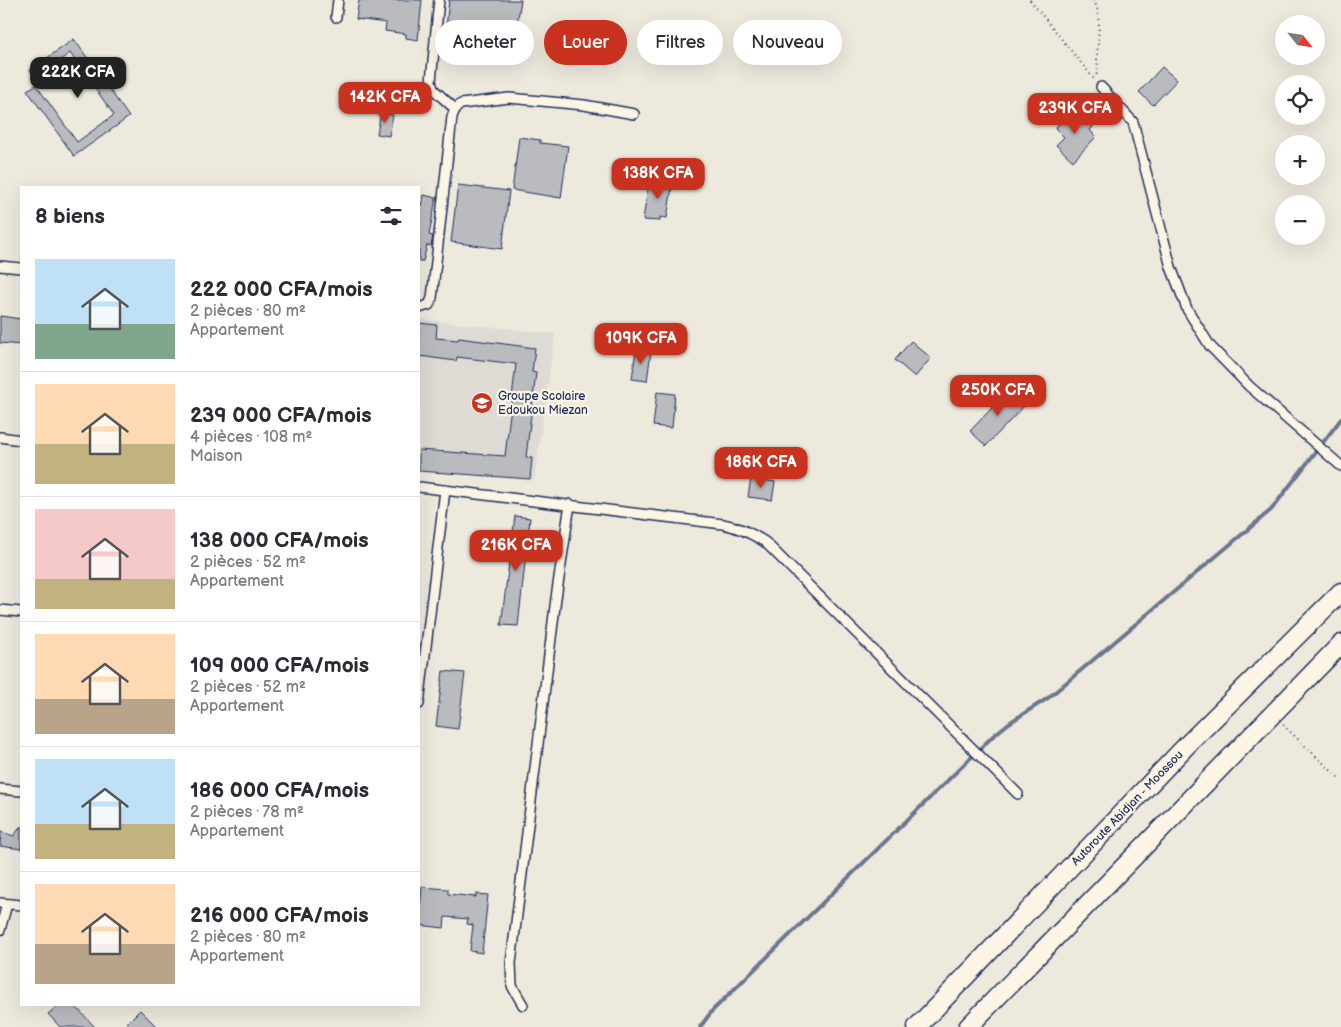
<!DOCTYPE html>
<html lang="fr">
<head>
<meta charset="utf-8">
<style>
	:root { --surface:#fff; --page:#f7f7f7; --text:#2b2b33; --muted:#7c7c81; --line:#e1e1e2; --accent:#c8321e }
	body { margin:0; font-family:"Balsamiq Sans",sans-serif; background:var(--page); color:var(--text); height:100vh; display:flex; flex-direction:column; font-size:19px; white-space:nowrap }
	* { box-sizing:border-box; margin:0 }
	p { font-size:16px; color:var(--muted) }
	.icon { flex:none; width:28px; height:28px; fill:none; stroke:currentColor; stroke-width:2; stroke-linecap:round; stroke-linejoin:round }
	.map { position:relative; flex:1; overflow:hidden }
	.panel { position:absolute; left:20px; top:186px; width:400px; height:820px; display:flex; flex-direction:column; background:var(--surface); border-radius:0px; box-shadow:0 5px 20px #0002 }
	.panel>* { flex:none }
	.banner { position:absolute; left:435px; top:20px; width:475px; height:45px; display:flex; gap:10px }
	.needle { width:32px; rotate:120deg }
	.fabs { position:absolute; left:1275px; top:15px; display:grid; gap:10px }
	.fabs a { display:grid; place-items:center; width:50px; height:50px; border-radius:50%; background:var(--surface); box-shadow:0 5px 20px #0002; font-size:25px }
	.price { position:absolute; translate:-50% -42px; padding:0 11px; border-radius:10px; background:var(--accent); color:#fff; font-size:16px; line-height:32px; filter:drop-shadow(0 1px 2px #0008) }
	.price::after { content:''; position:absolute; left:50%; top:30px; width:15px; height:11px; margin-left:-8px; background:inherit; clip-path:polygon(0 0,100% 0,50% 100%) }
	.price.active { background:#222; color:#fff }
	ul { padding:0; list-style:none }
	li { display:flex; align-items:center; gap:15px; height:125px; padding:0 15px }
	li+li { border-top:1px solid var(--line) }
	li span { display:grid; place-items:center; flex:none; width:140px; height:100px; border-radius:0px; color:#555 }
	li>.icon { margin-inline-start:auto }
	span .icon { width:60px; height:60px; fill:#fffc; stroke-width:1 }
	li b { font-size:21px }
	h2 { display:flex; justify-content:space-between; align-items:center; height:60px; padding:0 15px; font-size:21px }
	.chip { padding:0 18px; border-radius:22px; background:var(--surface); box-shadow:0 5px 20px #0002; font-size:18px; line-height:45px }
	.chip.active { background:var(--accent); color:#fff }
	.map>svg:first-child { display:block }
	.built { fill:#dedbd4 }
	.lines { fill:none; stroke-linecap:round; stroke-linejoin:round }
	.stream { stroke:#6c778f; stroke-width:4 }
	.building { fill:#babbbe; stroke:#1b2f5e }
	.street-casing { stroke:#1b2f5e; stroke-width:12 }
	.highway-casing { stroke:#1b2f5e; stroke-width:21 }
	.path { stroke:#1b2f5e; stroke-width:2; stroke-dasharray:1 4; stroke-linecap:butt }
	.street { stroke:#fcf5e5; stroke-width:9 }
	.highway { stroke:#fcf5e5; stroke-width:18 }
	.labels { text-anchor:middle; stroke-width:4.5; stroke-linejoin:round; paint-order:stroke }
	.poi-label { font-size:12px; fill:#1b2f5e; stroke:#fcf5e5; text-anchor:start }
	.street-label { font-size:12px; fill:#1b2f5e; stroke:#fcf5e5 }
</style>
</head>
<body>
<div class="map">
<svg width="1341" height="1027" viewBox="0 0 1341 1027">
	<rect width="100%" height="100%" fill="#eee9dd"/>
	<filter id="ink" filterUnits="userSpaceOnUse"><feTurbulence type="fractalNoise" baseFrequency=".02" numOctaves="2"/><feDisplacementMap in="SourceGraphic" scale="10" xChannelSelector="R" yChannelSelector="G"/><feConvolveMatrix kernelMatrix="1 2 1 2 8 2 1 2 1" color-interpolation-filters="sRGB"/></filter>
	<g filter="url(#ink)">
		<path class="built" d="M419 319 555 334 534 480 419 471Z"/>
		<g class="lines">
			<path class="stream" d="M700 1027 712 1011 993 736 1009 723 1048 698 1271 510 1341 419"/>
		</g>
		<path class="building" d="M359 0H422L418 40 406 38V34L385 31 386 23 356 19Z
			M449 0H521L513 49 441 42 443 27 446 28Z
			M74 39 129 117 74 156 27 90 36 85 77 142 114 115 70 53 36 78 30 70Z
			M1162 67 1177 80 1153 105 1139 92Z
			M1074 108 1093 127 1090 130 1096 137 1073 161 1056 145 1064 137 1055 128Z
			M381 112 393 115 389 136 377 134Z
			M519 137 540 140V143L568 146 561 198 512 190Z
			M649 179 673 181 667 218 660 217V221L643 220Z
			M458 185 509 191 502 249 451 242Z
			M424 195 436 198 429 235 433 236 431 246 427 245 423 261H419V205L422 206Z
			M0 316 21 319V345L0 343Z
			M419 323 437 325 436 338 458 340 459 338 535 348 532 372 536 373 526 457 532 458 530 479 419 471V450L505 456 516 364 457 357 456 361 419 356Z
			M911 341 931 358 915 377 895 360Z
			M636 349 651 351 647 381 632 379Z
			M1011 388 1027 403 986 446 970 431Z
			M657 392 675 394 672 428 653 426Z
			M751 478 775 482 772 500 748 497Z
			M515 516 530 518 518 626 501 625Z
			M443 671 465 673 458 729 436 726Z
			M21 826V849L0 846 1 832 14 836Z
			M422 887 448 889V894L476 897V894L488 895 482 953 470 951 473 925 467 924 468 919 445 917 444 928 419 925Z
			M58 1005H74L95 1027H60L48 1014Z
			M140 1010 157 1027H123Z"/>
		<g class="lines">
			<g class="street-casing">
				<path id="street" d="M439 0 431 81 433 89 455 109
					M336 17 338 0
					M1101 87 1133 122 1171 267 1187 309 1210 346 1249 386 1341 466
					M0 266 21 268
					M419 308 429 305 432 298 452 117 455 109 461 104 509 98 584 105 634 114
					M0 437 21 440
					M419 487 723 524C739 527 751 533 765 542L1018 794
					M0 610 21 612
					M419 704 445 490
					M0 789 21 791
					M0 903 21 905
					M0 930 7 904
					M523 1005 512 986 511 963 556 598 570 504"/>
			</g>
			<g class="highway-casing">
				<path id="highway" d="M917 1027 1187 745 1341 592
					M968 1027 1341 644"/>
			</g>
			<path class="path" d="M1030 0 1094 79
				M1093 0 1097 7 1099 25 1097 59 1098 67 1096 78
				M1283 725 1341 780"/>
			<use href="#street" class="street"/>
			<use href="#highway" class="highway"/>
		</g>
	</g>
	<defs>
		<g id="school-disc" transform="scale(1.125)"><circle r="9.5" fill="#c8321e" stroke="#fcf5e5"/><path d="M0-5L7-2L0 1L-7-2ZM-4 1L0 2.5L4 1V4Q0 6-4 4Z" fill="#fff"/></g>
	</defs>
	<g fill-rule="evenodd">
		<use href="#school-disc" x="482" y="403"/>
	</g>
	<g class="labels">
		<g class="poi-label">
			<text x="498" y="400">Groupe Scolaire<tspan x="498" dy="14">Edoukou Miezan</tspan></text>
		</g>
		<g class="street-label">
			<text transform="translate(1127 808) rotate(-46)" y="4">Autoroute Abidjan - Moossou</text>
		</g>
	</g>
</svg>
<div class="fabs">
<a><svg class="needle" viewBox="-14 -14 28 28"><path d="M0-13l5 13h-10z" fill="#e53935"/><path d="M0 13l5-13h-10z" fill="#7c7c81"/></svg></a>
<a><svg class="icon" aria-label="locate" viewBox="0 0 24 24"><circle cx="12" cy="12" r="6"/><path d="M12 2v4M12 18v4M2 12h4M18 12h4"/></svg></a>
<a>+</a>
<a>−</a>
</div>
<b class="price active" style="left:78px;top:99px">222K CFA</b>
<b class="price" style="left:385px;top:124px">142K CFA</b>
<b class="price" style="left:1075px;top:135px">239K CFA</b>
<b class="price" style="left:658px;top:200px">138K CFA</b>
<b class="price" style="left:641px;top:365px">109K CFA</b>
<b class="price" style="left:998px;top:417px">250K CFA</b>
<b class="price" style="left:761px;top:489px">186K CFA</b>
<b class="price" style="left:516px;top:572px">216K CFA</b>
<div class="banner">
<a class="chip">Acheter</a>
<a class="chip active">Louer</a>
<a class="chip">Filtres</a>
<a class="chip">Nouveau</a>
</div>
<section class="panel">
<h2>8 biens<svg class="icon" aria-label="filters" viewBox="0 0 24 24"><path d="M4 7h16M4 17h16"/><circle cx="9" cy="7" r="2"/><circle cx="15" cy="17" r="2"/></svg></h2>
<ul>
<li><span style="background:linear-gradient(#bfe0f5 65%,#7fa58c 0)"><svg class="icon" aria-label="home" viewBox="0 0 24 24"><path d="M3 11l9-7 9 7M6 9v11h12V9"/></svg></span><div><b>222 000 CFA/mois</b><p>2 pièces · 80 m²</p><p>Appartement</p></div></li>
<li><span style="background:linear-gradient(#ffd9b3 60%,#c2b280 0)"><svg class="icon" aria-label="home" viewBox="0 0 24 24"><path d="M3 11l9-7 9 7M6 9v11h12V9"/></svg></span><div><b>239 000 CFA/mois</b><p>4 pièces · 108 m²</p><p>Maison</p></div></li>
<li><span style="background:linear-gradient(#f6c9c9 70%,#c2b280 0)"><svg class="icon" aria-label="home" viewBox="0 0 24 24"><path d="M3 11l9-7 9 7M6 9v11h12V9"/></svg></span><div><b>138 000 CFA/mois</b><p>2 pièces · 52 m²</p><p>Appartement</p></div></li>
<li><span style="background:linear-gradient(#ffd9b3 65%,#b9a48a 0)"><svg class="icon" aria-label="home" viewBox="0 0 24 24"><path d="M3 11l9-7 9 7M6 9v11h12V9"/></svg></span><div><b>109 000 CFA/mois</b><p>2 pièces · 52 m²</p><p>Appartement</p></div></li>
<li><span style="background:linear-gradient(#bfe0f5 65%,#c2b280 0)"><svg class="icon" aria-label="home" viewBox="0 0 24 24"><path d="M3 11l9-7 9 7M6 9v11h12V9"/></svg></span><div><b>186 000 CFA/mois</b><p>2 pièces · 78 m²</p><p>Appartement</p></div></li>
<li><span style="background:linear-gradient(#ffd9b3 60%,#b9a48a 0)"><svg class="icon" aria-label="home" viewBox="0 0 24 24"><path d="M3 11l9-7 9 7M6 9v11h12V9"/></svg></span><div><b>216 000 CFA/mois</b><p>2 pièces · 80 m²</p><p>Appartement</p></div></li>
</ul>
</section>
</div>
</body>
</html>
